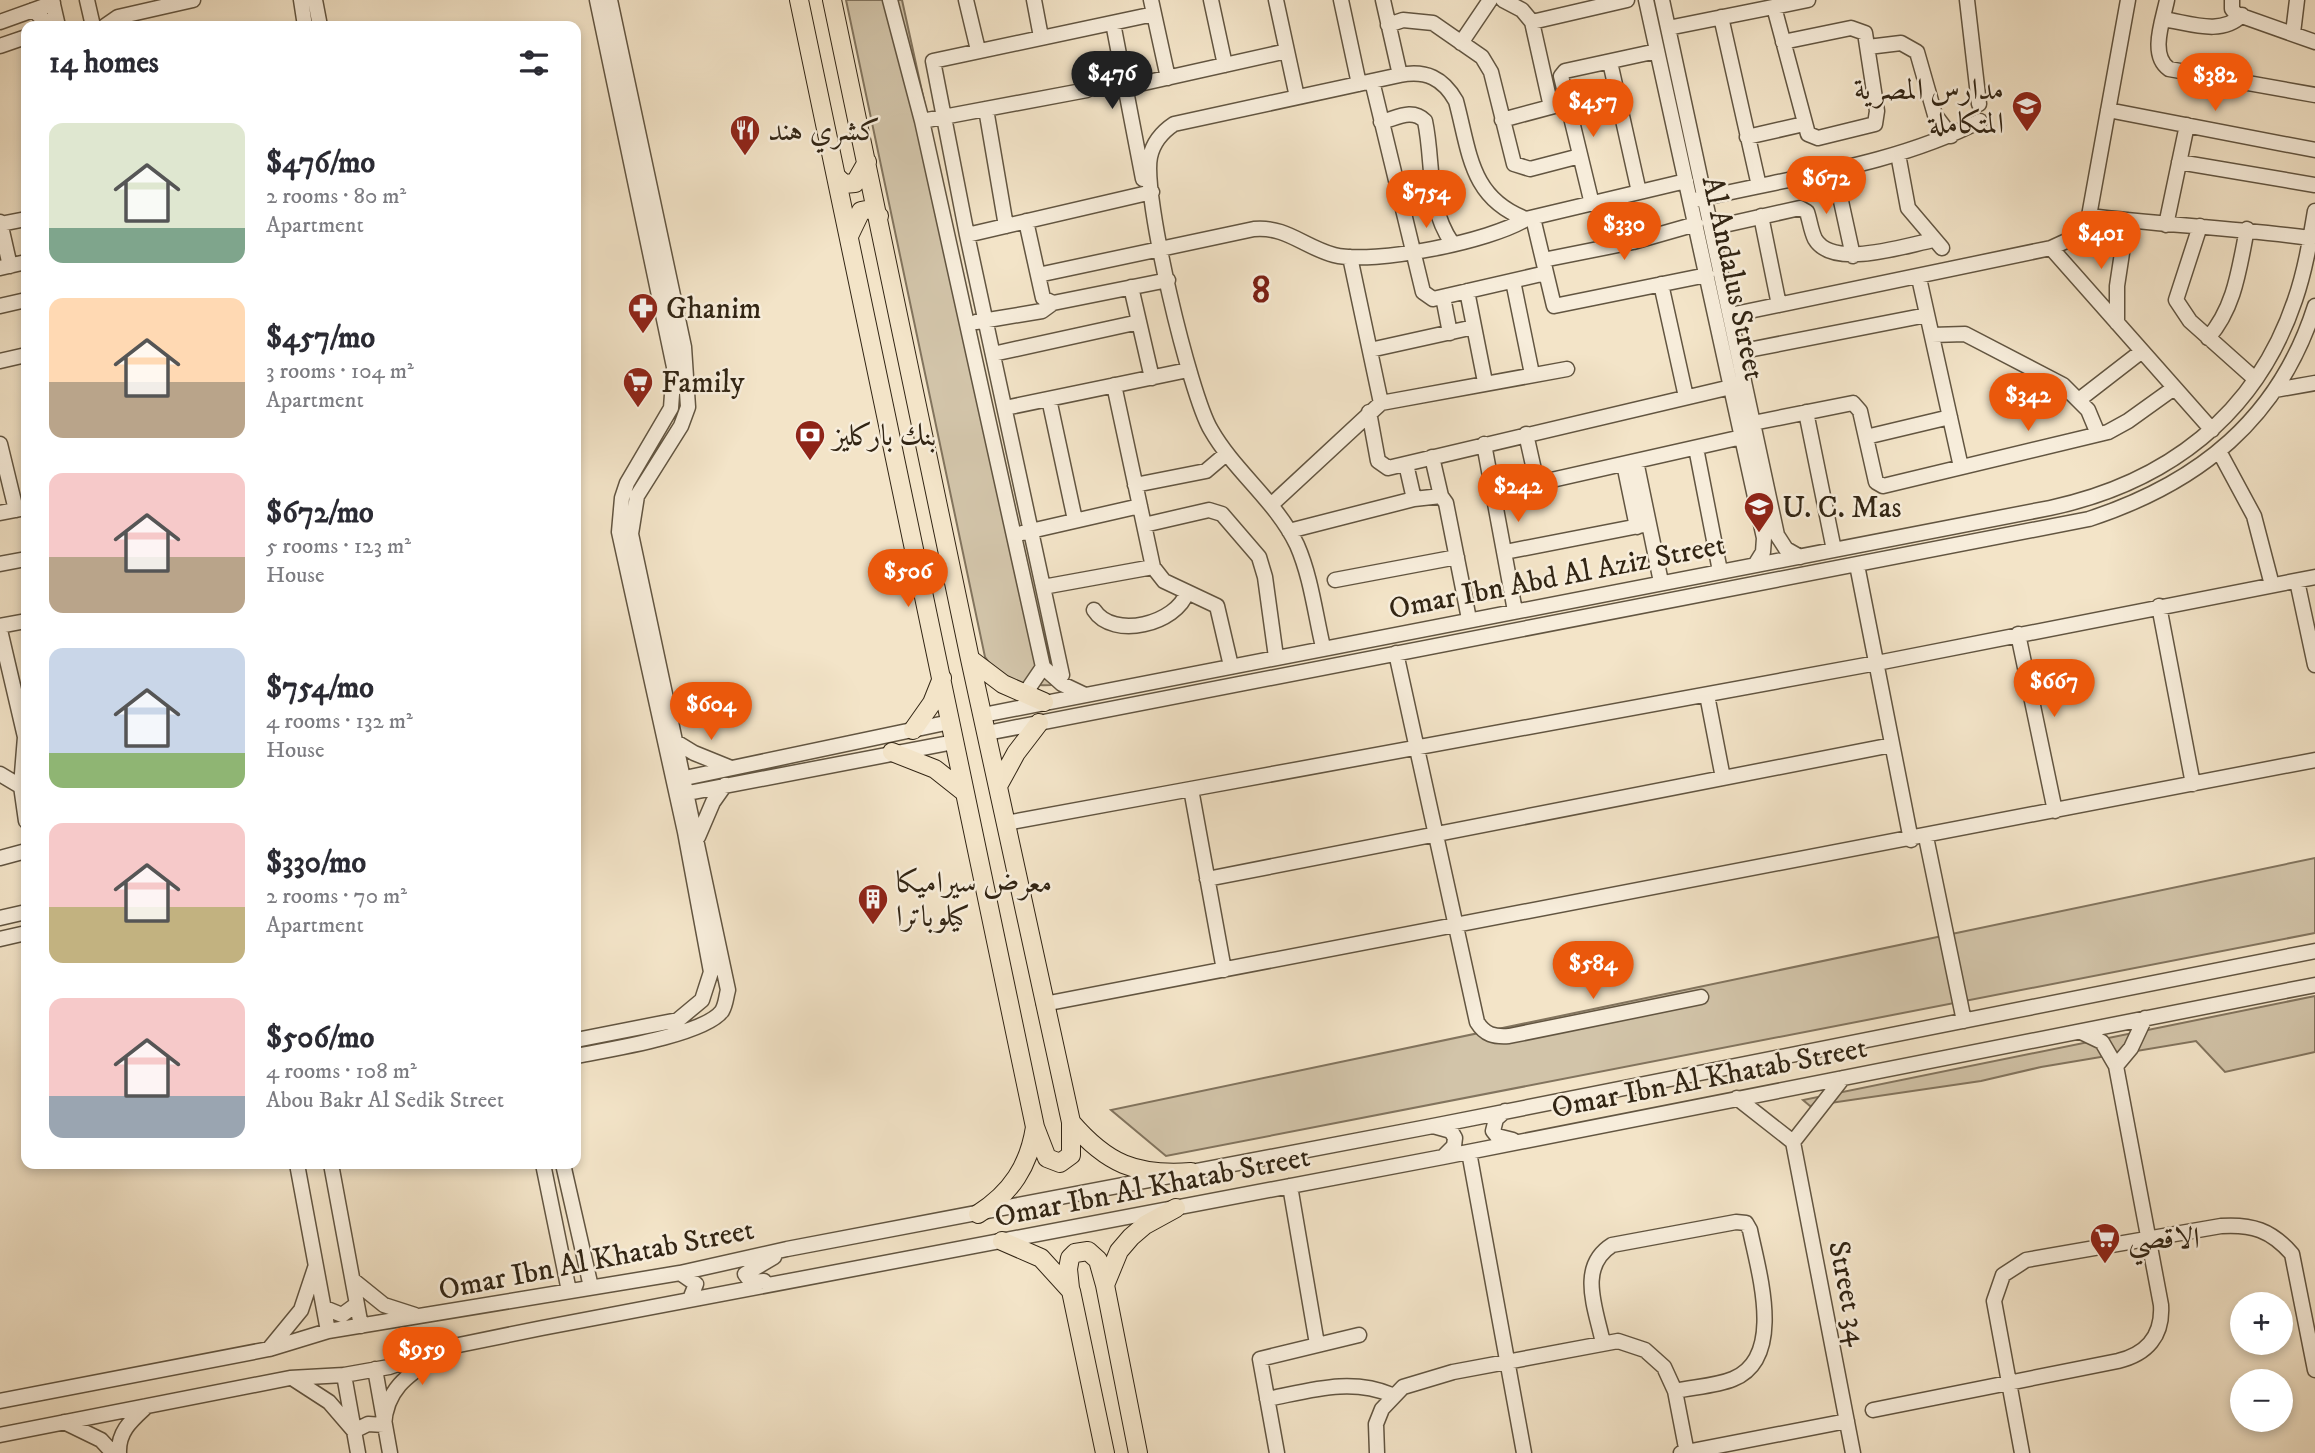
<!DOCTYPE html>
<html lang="en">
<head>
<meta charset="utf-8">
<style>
	:root { --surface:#fff; --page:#f7f7f7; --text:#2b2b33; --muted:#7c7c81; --accent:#ea580c }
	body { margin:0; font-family:"IM FELL DW Pica",Amiri,serif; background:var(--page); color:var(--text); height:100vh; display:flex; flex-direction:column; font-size:26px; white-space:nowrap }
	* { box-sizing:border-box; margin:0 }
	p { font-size:23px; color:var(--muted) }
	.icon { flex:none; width:38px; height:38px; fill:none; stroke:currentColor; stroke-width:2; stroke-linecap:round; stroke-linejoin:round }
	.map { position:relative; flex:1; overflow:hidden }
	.panel { position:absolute; left:21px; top:21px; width:560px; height:1148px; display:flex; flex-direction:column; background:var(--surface); border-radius:14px; box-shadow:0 4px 10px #0003 }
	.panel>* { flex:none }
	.fabs { position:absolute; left:2230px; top:1292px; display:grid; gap:14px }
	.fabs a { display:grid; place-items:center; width:63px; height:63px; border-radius:50%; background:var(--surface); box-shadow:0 4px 10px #0003; font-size:35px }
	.price { position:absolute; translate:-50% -60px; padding:0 16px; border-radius:24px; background:var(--accent); color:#fff; font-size:23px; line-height:46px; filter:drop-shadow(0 2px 4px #0008) }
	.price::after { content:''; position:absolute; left:50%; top:42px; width:21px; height:16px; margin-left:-10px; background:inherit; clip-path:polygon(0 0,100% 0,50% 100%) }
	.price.active { background:#222; color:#fff }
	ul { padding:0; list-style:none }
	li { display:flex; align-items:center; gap:21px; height:175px; padding:0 28px }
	li span { display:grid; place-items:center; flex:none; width:196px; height:140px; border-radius:14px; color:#555 }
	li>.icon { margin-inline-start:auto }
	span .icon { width:84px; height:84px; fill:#fffc; stroke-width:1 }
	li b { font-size:30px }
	h2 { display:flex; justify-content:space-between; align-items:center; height:84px; padding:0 28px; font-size:30px }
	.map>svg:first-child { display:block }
	.green { fill:#d2c4a9; stroke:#82745e; stroke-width:2 }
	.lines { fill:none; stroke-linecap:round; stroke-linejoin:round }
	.minor-casing { stroke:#625541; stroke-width:17 }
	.major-casing { stroke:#322514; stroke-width:20 }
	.minor { stroke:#f7eddb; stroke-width:14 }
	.major { stroke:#f3e4c8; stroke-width:18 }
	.labels { text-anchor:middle; stroke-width:5; stroke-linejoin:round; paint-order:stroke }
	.poi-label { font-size:30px; fill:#322514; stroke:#f7eddb; text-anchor:start }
	.street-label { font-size:30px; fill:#322514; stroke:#f7eddb }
	.district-label { font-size:37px; font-weight:bold; letter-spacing:2px; fill:#7a1f14; stroke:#f7eddb }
</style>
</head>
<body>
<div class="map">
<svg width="2315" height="1453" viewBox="0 0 2315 1453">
	<rect width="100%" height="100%" fill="#f3e4c8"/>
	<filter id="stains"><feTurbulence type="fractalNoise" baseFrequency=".00286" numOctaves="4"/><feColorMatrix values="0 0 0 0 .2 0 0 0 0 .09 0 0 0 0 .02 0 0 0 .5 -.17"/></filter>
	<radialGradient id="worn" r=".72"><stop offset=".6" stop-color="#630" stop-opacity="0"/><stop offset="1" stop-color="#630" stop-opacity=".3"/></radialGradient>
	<path class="green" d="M846 0H902L1052 685C1023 686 1001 684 985 657Z
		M2315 858V933L1166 1156 1111 1110Z
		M2315 996V1052L2225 1072 2196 1041 2041 1067 1981 1081 1810 1106 1803 1100Z"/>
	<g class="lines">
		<g class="minor-casing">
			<path id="minor" d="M52 0 58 26
				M87 0 93 26
				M301 0 305 26
				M315 0 320 26
				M890 0 922 121 1043 667 1062 684 1083 694
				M966 0 978 50
				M1034 0 1041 37
				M1151 0 1168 78
				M1211 0 1225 65
				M1276 0 1297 97
				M1341 0 1359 84
				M1383 0 1400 75
				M1503 0 1522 10 1532 22 1551 107
				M1646 0 1764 538 1763 552 1755 565
				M1662 0 1777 535 1786 549 1800 557
				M1967 0 1979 104
				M2167 0C2163 20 2149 55 2169 69L2315 95
				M2232 0V9L2236 14 2315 42
				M1774 7 1808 134 1818 138 1875 124 1877 111 1865 33 1851 28 1783 42
				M33 10 43 19V26
				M1721 17 1759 186
				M2163 19C2190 23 2221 36 2242 15
				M0 22 53 3
				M1532 22 1627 0
				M1113 23 1143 179
				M1388 25 1403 20 1433 23 1482 57 1491 72 1514 164 1530 169 1580 156
				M105 26 118 17 193 0
				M1668 28 1808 0
				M2293 33 2297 0
				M1461 43 1490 0
				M0 46 26 37
				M1868 47 1901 43 1917 52 1935 115 1951 136
				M1610 62 1639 192
				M1372 81 1423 292 1433 299 1546 273
				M1126 87 1287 51
				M986 109 1006 226
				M2108 110 2315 150
				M1502 120 1558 105
				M922 121 1087 90
				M1381 122C1397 118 1412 108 1425 121 1434 163 1426 205 1452 243
				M1747 137 1804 124
				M1898 154 1908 208 1942 248
				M2179 162 2315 185
				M1834 169 1853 256
				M1695 200C1791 177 1892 166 1980 121
				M1592 204 1561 76 1565 71 1657 51
				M1761 216 1779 305
				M2089 216C2163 225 2236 228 2310 238
				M1533 218 1554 306 1707 275
				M1026 221 1043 298 1053 303
				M0 222 10 266
				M1 224 26 219
				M2166 225 2187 125
				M2200 226 2176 300 2190 321 2255 379
				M1711 228 1800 208 1807 212C1810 221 1811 231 1815 239 1833 270 1906 245 1934 240
				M967 235 1152 192
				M2051 248 2212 430
				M1350 257 1381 403
				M1543 260 1633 242 1696 224
				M0 268 26 262
				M1038 275 1254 229C1286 226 1304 247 1334 255 1374 265 1491 241 1526 219
				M1919 278 1961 467
				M1513 281 1532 374
				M1661 284 1686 397
				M1131 287 1152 378
				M1467 291 1485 382
				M1443 297 1450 333
				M0 306 26 300
				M1730 315 2051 248 2075 237 2089 216 2128 0
				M976 322 1042 311 1053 303 1168 280
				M2117 323V286L2127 220
				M1932 335 1965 334 2063 385 2088 410 2098 434
				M2208 338C2235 307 2239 269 2247 229
				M1370 350 1474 327
				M1738 352 1927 315
				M993 354 1139 322
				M0 361 26 355
				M1114 385 1153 567 1164 581 1217 606 1231 666
				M2275 390 2315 383
				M1049 399 1075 520
				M2080 399 2142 351
				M1005 408 1188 370
				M1369 412 1378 461 1388 468 1731 387
				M1806 412 1834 550
				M1753 423 1853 403 1860 411 1876 482 1883 486 2108 432 2128 421 2174 388
				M1526 434 1537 483
				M1866 437 1950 417
				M0 444 16 510
				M1484 444 1515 611
				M1696 448 1720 571
				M2220 453 2254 516 2272 585
				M1432 457 1441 496
				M1636 461 1661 582
				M1406 464 1414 499
				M1624 464 1637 527
				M1135 485 1206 471 1226 454
				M1494 493 1742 437
				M1271 505 1381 403 1567 369
				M0 513 26 508
				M1144 525 1209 510 1222 514 1259 557 1265 577 1276 657
				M1289 531 1414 499 1441 496 1446 503 1469 619
				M1022 533 1140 506
				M1505 552 1649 524
				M0 564 26 559
				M1857 565 1911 840
				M1335 580 1457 557
				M2297 581 2315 665
				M1043 587 1153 567
				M2159 606 2193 784
				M1094 610C1113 640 1177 624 1187 592
				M0 626 26 621
				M0 630 25 737 21 786 26 821
				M2018 634 2055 811
				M1323 647C1315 613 1311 577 1297 545 1276 501 1235 472 1211 430 1190 395 1142 195 1150 157 1153 143 1162 132 1174 124L1400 75C1426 70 1443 78 1456 101 1470 153 1470 198 1526 219L1686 181
				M1396 653 1477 1022C1485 1035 1494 1037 1509 1036L1701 997
				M1062 675 967 235 933 61 1154 14
				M1024 695 1043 667
				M1707 695 1723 778
				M983 715 2050 508C2166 483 2256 416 2295 300 2305 271 2310 241 2315 211
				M987 733 2089 519C2199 483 2279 419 2315 306
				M676 742 694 753 731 768
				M0 774 25 789
				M685 778 950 722
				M1191 789 1877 663 2315 577
				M688 793 954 742
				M1006 823 1191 789 1224 970
				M698 837 713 802 725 785
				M1926 837 1964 1021
				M0 858 26 851
				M1207 879 1892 745
				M0 918 26 912
				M0 939 26 933
				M1044 1004 2315 760
				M576 1040 678 1020 702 1000 711 972 685 832 619 532 622 498 627 483 671 408 674 367 597 0
				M576 1056C607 1050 704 1035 722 1011 726 1004 726 997 728 990L631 534 637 496 681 426 688 407 684 347 610 0
				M2116 1066 2131 1048 2145 1018
				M1737 1098 1793 1142
				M1505 1111 1496 1119 1493 1131 1497 1136 1513 1140
				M1433 1126 1451 1131 1455 1138 1454 1146 1443 1157
				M1793 1142 1853 1453
				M1793 1142 1843 1078
				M1469 1152 1524 1453
				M297 1164 328 1331
				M331 1164 361 1326
				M543 1164 569 1291
				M563 1164 591 1287
				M1290 1186 1317 1344
				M680 1273 696 1284 690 1299
				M353 1280 384 1305 415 1315
				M764 1281 751 1282 745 1274 774 1257
				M325 1308 342 1315 357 1304
				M1603 1343C1596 1309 1577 1267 1612 1245L1736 1222 1746 1223 1750 1230C1758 1270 1786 1358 1733 1379 1716 1386 1693 1387 1675 1391
				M269 1349 301 1310 315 1268
				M375 1369 390 1453
				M344 1375 358 1453
				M292 1378 329 1402 354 1431 368 1424 384 1425C386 1389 408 1375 436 1356
				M1267 1399C1309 1391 1350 1377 1392 1395
				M0 1401 269 1349 328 1331 680 1273 787 1249 1433 1126 2315 951
				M1873 1410 2118 1361C2147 1354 2163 1336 2161 1305L2116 1066 2102 1042 2081 1032
				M64 1422 101 1440 113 1453
				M0 1435 290 1378 344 1375 389 1367 449 1347 542 1328 1443 1157 2315 985
				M119 1453C118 1431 132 1420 147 1406
				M1277 1453 1260 1359 1359 1335
				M1377 1453 1376 1424 1382 1409 1403 1387 1453 1372 1618 1341 1645 1350 1664 1367 1675 1391 1687 1453
				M1681 1453 1847 1421
				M2022 1453 1994 1301 2003 1275 2026 1260 2221 1226C2252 1224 2271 1230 2292 1254L2315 1370"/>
		</g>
		<g class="major-casing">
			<path id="major" d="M799 0 1035 1127C1029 1166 1011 1193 978 1214
				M832 0 970 659 1071 1122C1107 1164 1136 1176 1191 1172
				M837 177 844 184 855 183 867 162
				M849 236 861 211 871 209 879 216
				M970 659 1003 684 1044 702
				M913 730 932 703 942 678
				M892 752 935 769 964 792
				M998 786 1016 753 1039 723
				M1035 1127 1047 1158 1060 1163 1071 1155V1122
				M1002 1241 1041 1258 1071 1291 1105 1453
				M1070 1288 1068 1269 1070 1258 1075 1253 1088 1251 1098 1260 1105 1285
				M1138 1453 1105 1285 1119 1251 1131 1237 1145 1225 1176 1208"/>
		</g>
		<use href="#minor" class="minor"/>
		<use href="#major" class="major"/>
	</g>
	<defs>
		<g id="school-pin" transform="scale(1.575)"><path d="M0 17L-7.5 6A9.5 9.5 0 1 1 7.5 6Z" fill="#8f2418" stroke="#f7eddb"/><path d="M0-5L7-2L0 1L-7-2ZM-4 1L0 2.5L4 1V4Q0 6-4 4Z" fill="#fff"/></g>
		<g id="restaurant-pin" transform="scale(1.575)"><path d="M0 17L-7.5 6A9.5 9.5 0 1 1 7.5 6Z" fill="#8f2418" stroke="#f7eddb"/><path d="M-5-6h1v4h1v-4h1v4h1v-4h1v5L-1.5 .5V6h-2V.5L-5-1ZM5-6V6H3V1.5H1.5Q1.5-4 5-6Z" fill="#fff"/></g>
		<g id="pharmacy-pin" transform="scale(1.575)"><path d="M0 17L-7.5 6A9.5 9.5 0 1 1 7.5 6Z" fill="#8f2418" stroke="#f7eddb"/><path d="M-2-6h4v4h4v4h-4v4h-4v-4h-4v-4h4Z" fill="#fff"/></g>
		<g id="supermarket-pin" transform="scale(1.575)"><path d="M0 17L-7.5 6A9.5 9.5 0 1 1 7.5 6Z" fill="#8f2418" stroke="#f7eddb"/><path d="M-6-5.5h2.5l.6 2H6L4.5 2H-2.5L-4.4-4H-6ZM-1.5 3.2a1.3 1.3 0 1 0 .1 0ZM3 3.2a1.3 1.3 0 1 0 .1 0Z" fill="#fff"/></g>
		<g id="bank-pin" transform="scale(1.575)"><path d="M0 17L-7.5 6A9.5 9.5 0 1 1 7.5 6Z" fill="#8f2418" stroke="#f7eddb"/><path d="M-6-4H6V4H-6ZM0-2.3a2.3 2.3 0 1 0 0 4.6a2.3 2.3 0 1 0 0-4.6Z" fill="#fff"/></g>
		<g id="building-pin" transform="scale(1.575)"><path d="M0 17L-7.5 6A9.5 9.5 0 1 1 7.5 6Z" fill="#8f2418" stroke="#f7eddb"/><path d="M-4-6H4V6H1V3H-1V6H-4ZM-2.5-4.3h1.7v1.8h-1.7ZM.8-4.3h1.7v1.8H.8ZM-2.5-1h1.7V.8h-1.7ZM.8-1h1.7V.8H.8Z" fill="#fff"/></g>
	</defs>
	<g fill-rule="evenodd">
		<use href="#school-pin" x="2027" y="106"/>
		<use href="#restaurant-pin" x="745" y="130"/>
		<use href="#pharmacy-pin" x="643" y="308"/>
		<use href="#supermarket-pin" x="638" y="382"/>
		<use href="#bank-pin" x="810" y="435"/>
		<use href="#school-pin" x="1759" y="507"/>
		<use href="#building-pin" x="873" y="899"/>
		<use href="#supermarket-pin" x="2105" y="1238"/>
	</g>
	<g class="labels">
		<g class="poi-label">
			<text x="2004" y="99" text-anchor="end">مدارس المصرية<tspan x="2004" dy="34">المتكاملة</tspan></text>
			<text x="768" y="140">كشري هند</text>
			<text x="666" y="318">Ghanim</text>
			<text x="661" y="392">Family</text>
			<text x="833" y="445">بنك باركليز</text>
			<text x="1782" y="517">U. C. Mas</text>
			<text x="896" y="892">معرض سيراميكا<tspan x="896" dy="34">كيلوباترا</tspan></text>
			<text x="2128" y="1248">الاقصي</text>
		</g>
		<g class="street-label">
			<text transform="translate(1734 278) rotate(78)" y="10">Al Andalus Street</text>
			<text transform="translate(1557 576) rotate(-11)" y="10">Omar Ibn Abd Al Aziz Street</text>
			<text transform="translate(1709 1077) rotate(-11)" y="10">Omar Ibn Al Khatab Street</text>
			<text transform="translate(1152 1186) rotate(-11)" y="10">Omar Ibn Al Khatab Street</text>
			<text transform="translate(596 1259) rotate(-11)" y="10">Omar Ibn Al Khatab Street</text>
			<text transform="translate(1849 1293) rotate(79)" y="10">Street 34</text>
		</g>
		<g class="district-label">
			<text x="1262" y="302">8</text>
		</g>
	</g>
	<rect width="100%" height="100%" filter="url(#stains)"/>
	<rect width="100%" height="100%" fill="url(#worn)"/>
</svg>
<div class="fabs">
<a>+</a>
<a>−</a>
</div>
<b class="price active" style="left:1112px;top:111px">$476</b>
<b class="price" style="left:2215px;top:113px">$382</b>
<b class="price" style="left:1593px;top:139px">$457</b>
<b class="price" style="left:1826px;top:216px">$672</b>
<b class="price" style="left:1426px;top:230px">$754</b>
<b class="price" style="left:1624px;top:262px">$330</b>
<b class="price" style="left:2101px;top:271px">$401</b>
<b class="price" style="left:2028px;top:433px">$342</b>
<b class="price" style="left:1518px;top:524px">$242</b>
<b class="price" style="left:908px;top:609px">$506</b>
<b class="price" style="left:2054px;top:719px">$667</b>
<b class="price" style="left:711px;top:742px">$604</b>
<b class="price" style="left:1593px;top:1001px">$584</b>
<b class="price" style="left:422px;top:1387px">$959</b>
<section class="panel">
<h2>14 homes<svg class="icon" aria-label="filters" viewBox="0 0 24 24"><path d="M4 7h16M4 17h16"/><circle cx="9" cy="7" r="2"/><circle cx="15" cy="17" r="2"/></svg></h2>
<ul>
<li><span style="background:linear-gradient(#dfe7d0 75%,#7fa58c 0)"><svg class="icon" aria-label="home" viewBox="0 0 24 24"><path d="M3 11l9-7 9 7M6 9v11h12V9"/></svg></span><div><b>$476/mo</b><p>2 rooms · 80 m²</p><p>Apartment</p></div></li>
<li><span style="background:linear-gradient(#ffd9b3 60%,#b9a48a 0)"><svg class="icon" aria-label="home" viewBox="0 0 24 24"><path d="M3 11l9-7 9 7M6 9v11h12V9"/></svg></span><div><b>$457/mo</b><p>3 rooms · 104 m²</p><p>Apartment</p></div></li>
<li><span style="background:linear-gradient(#f6c9c9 60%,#b9a48a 0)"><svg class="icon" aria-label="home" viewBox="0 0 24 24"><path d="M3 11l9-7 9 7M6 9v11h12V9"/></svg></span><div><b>$672/mo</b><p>5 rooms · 123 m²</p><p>House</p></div></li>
<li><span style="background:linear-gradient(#c9d6e8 75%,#8fb573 0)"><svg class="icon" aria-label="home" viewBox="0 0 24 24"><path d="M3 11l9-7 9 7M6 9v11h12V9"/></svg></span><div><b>$754/mo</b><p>4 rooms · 132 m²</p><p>House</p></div></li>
<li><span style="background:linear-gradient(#f6c9c9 60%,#c2b280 0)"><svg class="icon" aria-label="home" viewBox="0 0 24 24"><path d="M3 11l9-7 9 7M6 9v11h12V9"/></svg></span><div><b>$330/mo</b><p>2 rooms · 70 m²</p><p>Apartment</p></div></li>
<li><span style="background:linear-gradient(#f6c9c9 70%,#9aa5b1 0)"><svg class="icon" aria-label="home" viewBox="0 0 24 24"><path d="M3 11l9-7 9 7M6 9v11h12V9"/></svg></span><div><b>$506/mo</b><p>4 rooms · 108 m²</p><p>Abou Bakr Al Sedik Street</p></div></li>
</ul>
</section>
</div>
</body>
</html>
